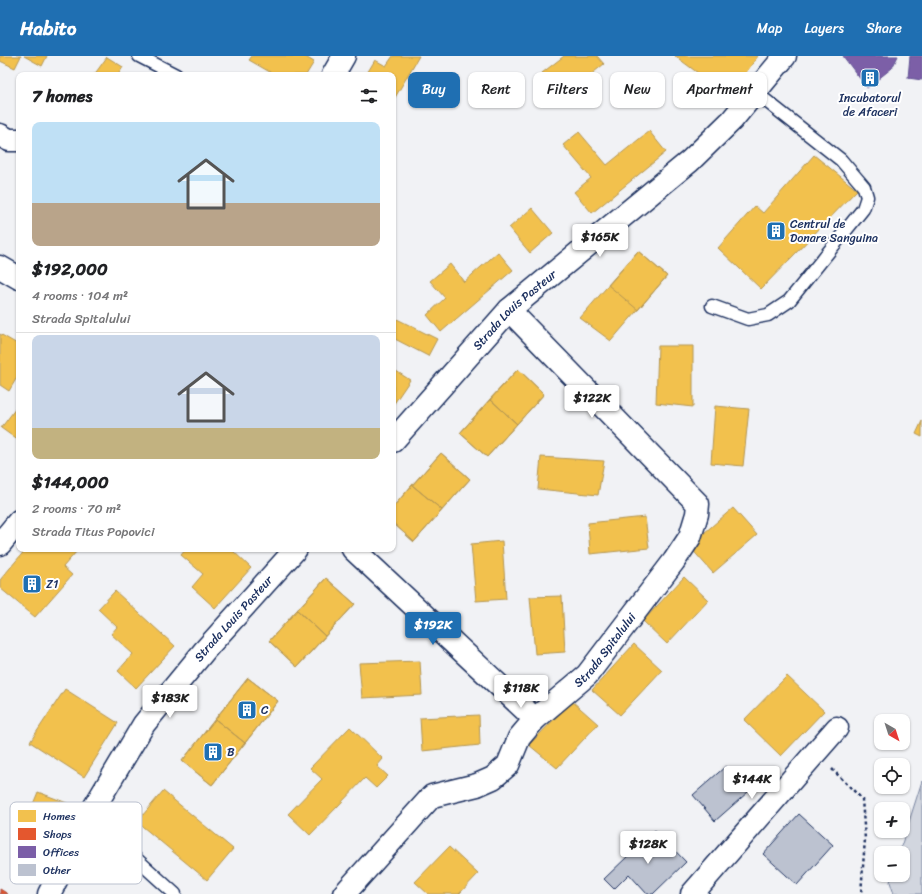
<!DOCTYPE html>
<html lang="en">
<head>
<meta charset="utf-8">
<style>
	:root { --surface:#fff; --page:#f2f2f2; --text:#202124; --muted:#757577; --line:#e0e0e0; --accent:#1f6fb2 }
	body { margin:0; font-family:Sriracha,sans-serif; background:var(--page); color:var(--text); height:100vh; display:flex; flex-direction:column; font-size:15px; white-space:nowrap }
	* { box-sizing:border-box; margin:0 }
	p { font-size:13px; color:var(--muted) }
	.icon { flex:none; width:22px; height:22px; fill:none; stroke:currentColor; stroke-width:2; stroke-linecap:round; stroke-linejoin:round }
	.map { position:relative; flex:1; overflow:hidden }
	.panel { position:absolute; left:16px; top:16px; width:380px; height:480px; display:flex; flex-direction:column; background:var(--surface); border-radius:8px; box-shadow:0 1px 3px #0004 }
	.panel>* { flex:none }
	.banner { position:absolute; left:408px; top:16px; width:380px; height:36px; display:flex; gap:8px }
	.needle { width:26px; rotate:141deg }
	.tools { position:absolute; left:874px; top:658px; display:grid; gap:8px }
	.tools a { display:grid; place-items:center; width:36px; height:36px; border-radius:8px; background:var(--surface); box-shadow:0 1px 3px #0004; font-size:20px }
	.price { position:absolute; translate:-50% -34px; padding:0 9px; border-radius:4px; background:#fff; color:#222; font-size:13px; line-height:26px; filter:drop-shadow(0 1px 2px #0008) }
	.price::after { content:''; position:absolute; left:50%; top:24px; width:12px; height:9px; margin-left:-6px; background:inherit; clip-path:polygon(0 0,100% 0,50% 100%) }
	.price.active { background:var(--accent); color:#fff }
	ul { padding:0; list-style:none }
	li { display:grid; align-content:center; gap:8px; height:212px; padding:0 16px }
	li+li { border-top:1px solid var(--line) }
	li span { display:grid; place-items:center; height:124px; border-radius:8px; color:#555 }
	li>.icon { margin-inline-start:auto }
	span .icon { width:72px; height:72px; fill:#fffc; stroke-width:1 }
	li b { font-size:17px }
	h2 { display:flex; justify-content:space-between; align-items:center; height:48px; padding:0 16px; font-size:17px }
	.tag { padding:0 14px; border-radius:8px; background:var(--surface); box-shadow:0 1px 3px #0004; font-size:14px; line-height:36px }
	.tag.active { background:var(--accent); color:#fff }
	header { display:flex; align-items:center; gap:24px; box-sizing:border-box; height:56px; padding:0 20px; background:var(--accent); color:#fff }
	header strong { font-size:19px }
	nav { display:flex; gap:22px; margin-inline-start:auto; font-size:14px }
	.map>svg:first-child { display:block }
	.green { fill:#d2d6df; stroke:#76829e }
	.homes { fill:#f2c14e; stroke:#b29553 }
	.shops { fill:#e4572e; stroke:#a84b3c }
	.offices { fill:#7b5ea7; stroke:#5e5091 }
	.building { fill:#bcc2d0; stroke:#1b2f5e }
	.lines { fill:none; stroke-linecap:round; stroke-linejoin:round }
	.service-casing { stroke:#1b2f5e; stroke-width:15 }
	.minor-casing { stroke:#1b2f5e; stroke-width:25 }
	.secondary-casing { stroke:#1b2f5e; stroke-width:25 }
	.path { stroke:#1b2f5e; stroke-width:2.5; stroke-dasharray:3 3; stroke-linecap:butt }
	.service { stroke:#fff; stroke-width:12 }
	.minor { stroke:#fff; stroke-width:22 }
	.secondary { stroke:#fff; stroke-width:22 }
	.labels { text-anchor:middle; stroke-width:4; stroke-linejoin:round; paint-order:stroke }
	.poi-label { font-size:12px; fill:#1b2f5e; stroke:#fff; text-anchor:start }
	.street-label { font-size:12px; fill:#1b2f5e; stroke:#fff }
	.key { fill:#fff; stroke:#bbc1cf; stroke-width:1 }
	.key-label { font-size:11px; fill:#1b2f5e }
</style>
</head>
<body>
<header>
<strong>Habito</strong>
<nav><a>Map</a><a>Layers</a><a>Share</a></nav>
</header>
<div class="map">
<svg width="922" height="838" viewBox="0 0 922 838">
	<rect width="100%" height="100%" fill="#f1f2f5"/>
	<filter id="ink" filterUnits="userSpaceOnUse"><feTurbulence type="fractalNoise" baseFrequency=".025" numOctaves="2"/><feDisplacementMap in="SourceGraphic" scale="8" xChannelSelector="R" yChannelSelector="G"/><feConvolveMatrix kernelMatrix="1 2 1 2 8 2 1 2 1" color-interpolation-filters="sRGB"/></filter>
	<g filter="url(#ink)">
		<path class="green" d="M922 725V838H894L890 826 892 819H903V797H899Z"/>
		<path class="homes" d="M0 0H21L15 12 0 5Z
			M24 0H47L42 10Z
			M252 0H304L314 6 306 19H275L249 4Z
			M393 0H419L393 45V19H366L375 4 386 10Z
			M564 0H597L604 8 589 20 598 31 579 45 570 34 561 42 542 17Z
			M675 0H758L729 40Z
			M107 1 123 11 118 19H94Z
			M649 75 666 96 592 157 574 136 591 122 563 89 579 76 607 109Z
			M814 99 857 134 761 233 718 192 755 150 763 157Z
			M532 152 553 177 530 197 509 172Z
			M638 195 667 220 611 285 580 262Z
			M638 195 667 220 638 254 608 229Z
			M498 196 513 214 441 276 427 259 445 242 430 225 450 208 464 226Z
			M393 261 437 283 428 300 393 282Z
			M0 278 19 289V318L9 335 0 329Z
			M658 290H693V351L656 347Z
			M393 313 410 324 393 349Z
			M518 313 544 338 487 401 460 377Z
			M518 313 544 338 517 368 490 343Z
			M490 343 517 368 487 401 460 377Z
			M19 348V385L1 372Z
			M715 350 749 353 743 410 711 407Z
			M922 365V381L916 378Z
			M441 397 470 423 414 486 393 467V451Z
			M441 397 470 423 442 454 412 429Z
			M541 401 604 405 598 439 538 433Z
			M412 429 442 454 414 486 393 467V451Z
			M733 452 757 479 713 517 689 490Z
			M645 461 649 492 590 498 588 467Z
			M502 485 506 543 476 545 471 488Z
			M26 493H75L77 495 63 511 72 519 35 561 0 532V524Z
			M186 493H231L251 512 215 552 192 531 203 518 181 499Z
			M684 521 708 544 667 588 643 565Z
			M326 522 355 548 297 611 269 585Z
			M326 522 355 548 325 580 297 554Z
			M115 535 175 590 136 632 118 615 133 598 111 578 117 571 98 553Z
			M562 540 565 596 535 598 530 541Z
			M297 554 325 580 297 611 269 585Z
			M634 588 662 614 620 659 592 634Z
			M420 605 422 639 362 642 359 607Z
			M787 620 824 655 781 700 744 664Z
			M248 622 278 645 212 729 182 705Z
			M248 622 278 645 245 687 215 663Z
			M65 633 118 667 84 721 30 686Z
			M572 645 598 668 557 712 529 689Z
			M479 659 480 689 422 695 420 662Z
			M215 663 245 687 212 729 182 705Z
			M350 671 383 703 377 710 388 720 376 732 365 722 310 779 288 758 322 723 310 712Z
			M163 735 233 793 207 824 137 766Z
			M38 736 67 747 50 789 21 777Z
			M449 791 478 818 459 838H428L415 826Z"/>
		<path class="shops" d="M0 833 8 838H0Z"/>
		<path class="offices" d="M843 0H898L892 12 867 32Z
			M910 0H922V24L908 22Z"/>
		<path class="building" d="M726 710 748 736 715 765 693 739Z
			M799 758 833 789 797 829 763 798Z
			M655 774 686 806 653 838H647L629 818 614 833 604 823Z"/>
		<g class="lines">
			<g class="service-casing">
				<path id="service" d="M139 0 176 19
					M712 250 748 263 768 259 789 245 863 153 867 141 864 131 841 104 755 36
					M89 760 175 838"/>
			</g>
			<g class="minor-casing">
				<g id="minor">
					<path d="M333 19 344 0"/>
					<path d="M0 79 9 84H19"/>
					<path d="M0 211 19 222"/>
					<path d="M0 488 19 465"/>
					<path d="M353 493 535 663"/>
					<path id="s1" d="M344 838 432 740 477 729 493 722 508 709 519 682 535 663 587 619 674 505 690 481 697 458 698 448 509 254"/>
					<path d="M692 838 837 672"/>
				</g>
			</g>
			<g class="secondary-casing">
				<g id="secondary">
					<path id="s2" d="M393 385 509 254 690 105 732 64 785 0"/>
					<path id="s3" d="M49 838 89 760 144 668 205 594 296 493"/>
				</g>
			</g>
			<path class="path" d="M832 713 862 743 865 783 861 838"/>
			<use href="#service" class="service"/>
			<use href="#minor" class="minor"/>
			<use href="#secondary" class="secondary"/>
		</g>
	</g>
	<defs>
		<g id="building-square" transform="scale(1)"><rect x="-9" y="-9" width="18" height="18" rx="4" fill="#1f6fb2" stroke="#fff"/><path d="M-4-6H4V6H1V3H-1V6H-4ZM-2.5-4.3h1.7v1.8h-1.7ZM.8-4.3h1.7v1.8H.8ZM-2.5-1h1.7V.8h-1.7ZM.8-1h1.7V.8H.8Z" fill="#fff"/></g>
	</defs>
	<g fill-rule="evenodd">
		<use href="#building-square" x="870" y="22"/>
		<use href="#building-square" x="776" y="175"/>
		<use href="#building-square" x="32" y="528"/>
		<use href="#building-square" x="247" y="654"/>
		<use href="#building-square" x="213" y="696"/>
	</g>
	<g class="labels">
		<g class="poi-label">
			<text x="870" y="46" text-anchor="middle">Incubatorul<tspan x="870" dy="14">de Afaceri</tspan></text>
			<text x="790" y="172">Centrul de<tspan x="790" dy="14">Donare Sanguina</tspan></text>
			<text x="46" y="532">Z1</text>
			<text x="261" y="658">C</text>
			<text x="227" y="700">B</text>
		</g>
		<g class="street-label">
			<text dy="4" stroke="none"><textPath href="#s2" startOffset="179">Strada Louis Pasteur</textPath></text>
			<text dy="4" stroke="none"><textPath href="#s3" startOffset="333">Strada Louis Pasteur</textPath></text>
			<text dy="4" stroke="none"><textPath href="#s1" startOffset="368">Strada Spitalului</textPath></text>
		</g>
	</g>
	<rect x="10" y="746" width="132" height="82" rx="6" class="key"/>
	<rect x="18" y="754" width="18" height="12" fill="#f2c14e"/>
	<rect x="18" y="772" width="18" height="12" fill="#e4572e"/>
	<rect x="18" y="790" width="18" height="12" fill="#7b5ea7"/>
	<rect x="18" y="808" width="18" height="12" fill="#bcc2d0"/>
	<g class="key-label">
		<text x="43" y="764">Homes</text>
		<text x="43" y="782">Shops</text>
		<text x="43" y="800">Offices</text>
		<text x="43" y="818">Other</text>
	</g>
</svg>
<div class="tools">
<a><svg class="needle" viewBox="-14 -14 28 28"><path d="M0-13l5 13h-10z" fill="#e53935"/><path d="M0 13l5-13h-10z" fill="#757577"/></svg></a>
<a><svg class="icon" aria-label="locate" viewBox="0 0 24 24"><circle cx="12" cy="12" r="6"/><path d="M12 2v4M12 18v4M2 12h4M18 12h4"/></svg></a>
<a>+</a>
<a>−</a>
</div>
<b class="price" style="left:600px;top:202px">$165K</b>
<b class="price" style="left:592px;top:363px">$122K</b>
<b class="price active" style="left:433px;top:590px">$192K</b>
<b class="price" style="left:521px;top:653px">$118K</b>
<b class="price" style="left:170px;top:663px">$183K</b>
<b class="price" style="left:752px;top:744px">$144K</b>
<b class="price" style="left:648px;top:809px">$128K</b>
<div class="banner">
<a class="tag active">Buy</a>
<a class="tag">Rent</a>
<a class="tag">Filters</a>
<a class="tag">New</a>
<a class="tag">Apartment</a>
</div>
<section class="panel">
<h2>7 homes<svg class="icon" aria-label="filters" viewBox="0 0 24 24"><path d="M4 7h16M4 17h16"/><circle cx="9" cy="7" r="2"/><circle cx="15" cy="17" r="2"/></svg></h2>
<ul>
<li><span style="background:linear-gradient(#bfe0f5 65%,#b9a48a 0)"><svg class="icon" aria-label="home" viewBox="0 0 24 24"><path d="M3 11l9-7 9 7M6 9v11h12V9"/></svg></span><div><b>$192,000</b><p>4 rooms · 104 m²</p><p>Strada Spitalului</p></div></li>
<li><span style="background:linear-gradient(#c9d6e8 75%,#c2b280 0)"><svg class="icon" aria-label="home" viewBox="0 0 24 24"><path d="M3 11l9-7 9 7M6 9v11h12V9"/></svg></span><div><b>$144,000</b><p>2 rooms · 70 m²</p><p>Strada Titus Popovici</p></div></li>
</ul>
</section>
</div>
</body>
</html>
